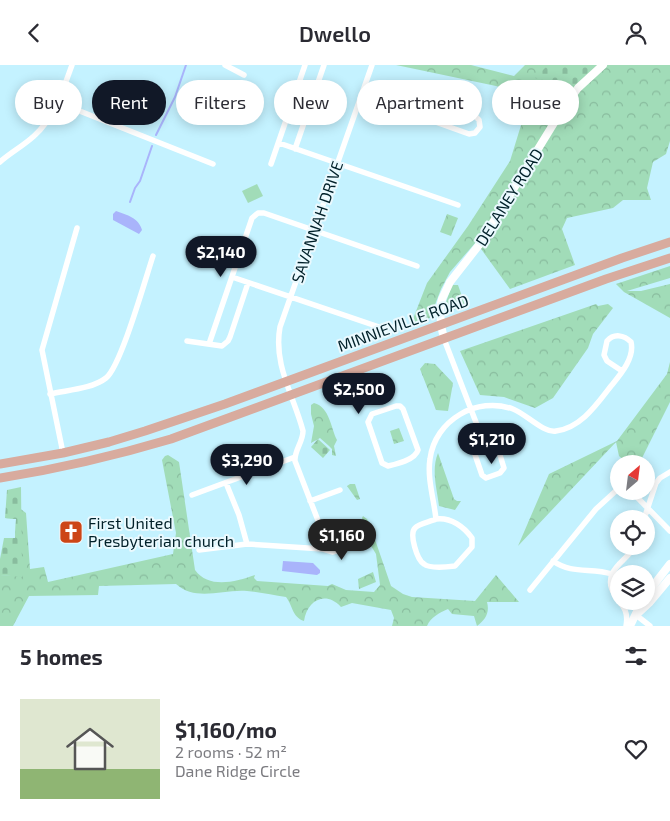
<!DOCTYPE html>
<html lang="en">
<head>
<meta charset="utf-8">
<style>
	:root { --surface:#fff; --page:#f7f7f7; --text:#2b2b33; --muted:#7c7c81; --accent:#111827 }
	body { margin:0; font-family:"Exo 2",sans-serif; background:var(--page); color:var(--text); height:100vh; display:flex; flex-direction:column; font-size:19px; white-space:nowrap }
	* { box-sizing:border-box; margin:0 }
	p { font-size:16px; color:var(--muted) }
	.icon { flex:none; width:28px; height:28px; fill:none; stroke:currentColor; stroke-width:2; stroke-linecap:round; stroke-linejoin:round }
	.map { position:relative; height:561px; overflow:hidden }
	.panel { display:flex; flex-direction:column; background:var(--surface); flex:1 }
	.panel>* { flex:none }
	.top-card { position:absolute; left:15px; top:15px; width:640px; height:45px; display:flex; gap:10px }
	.needle { width:32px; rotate:28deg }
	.fabs { position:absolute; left:610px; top:390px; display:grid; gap:10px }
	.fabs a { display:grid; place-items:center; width:45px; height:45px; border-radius:50%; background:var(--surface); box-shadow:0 2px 12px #0003; font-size:25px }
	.price { position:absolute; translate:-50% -42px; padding:0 11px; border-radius:18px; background:var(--accent); color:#fff; font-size:16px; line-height:32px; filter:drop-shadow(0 1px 2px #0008) }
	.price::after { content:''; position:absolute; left:50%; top:30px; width:15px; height:11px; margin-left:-8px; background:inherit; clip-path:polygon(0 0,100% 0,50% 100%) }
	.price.active { background:#222; color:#fff }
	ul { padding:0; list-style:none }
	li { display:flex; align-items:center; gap:15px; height:125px; padding:0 20px }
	li span { display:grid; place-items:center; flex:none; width:140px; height:100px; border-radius:0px; color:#555 }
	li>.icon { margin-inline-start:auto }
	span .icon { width:60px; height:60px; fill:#fffc; stroke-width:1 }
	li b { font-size:21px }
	h2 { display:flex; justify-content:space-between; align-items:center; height:60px; padding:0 20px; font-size:21px }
	.tag { padding:0 18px; border-radius:22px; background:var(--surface); box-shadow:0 2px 12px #0003; font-size:18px; line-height:45px }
	.tag.active { background:var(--accent); color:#fff }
	header { display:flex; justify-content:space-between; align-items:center; height:65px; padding:0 20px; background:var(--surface); font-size:22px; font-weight:600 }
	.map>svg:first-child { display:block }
	.forest { fill:url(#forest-crowns) }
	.cemetery { fill:url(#cemetery-stones) }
	.garden { fill:#a1dcb8 }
	.water { fill:#a9b4fb }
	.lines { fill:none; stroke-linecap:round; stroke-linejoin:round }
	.stream { stroke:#a9b4fb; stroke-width:2 }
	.minor { stroke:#fff; stroke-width:5.5 }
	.tertiary { stroke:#fff; stroke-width:8 }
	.primary { stroke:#d8ab9e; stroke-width:9 }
	.labels { text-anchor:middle; stroke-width:4; stroke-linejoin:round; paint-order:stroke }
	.street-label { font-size:16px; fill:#002029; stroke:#eaf9fe }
	.poi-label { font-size:16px; fill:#002029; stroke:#eaf9fe; text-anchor:start }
</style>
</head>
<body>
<header><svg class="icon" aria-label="back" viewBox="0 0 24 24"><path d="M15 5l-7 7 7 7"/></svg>Dwello<svg class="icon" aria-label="person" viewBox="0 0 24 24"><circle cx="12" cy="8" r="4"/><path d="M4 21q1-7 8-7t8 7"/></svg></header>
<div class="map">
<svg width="670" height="561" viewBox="0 0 670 561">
	<defs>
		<pattern id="forest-crowns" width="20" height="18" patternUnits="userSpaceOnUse" patternTransform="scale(1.25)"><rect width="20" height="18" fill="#a1dcb8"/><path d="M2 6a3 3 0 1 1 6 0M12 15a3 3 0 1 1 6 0" fill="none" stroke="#89bc9e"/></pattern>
		<pattern id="cemetery-stones" width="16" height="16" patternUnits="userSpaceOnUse" patternTransform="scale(1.25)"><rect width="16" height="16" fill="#a1dcb8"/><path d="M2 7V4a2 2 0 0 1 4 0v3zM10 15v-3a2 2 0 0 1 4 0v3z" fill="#89bc9e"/></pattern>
	</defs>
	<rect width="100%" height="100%" fill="#c4f2ff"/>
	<path class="forest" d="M396 0H471L514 11 525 0H670V76L666 89 653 97 647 123 651 135H623L613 143 567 153 562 164 575 200 510 224 476 177 450 207 441 224 430 253 411 259 427 218 468 161 510 96 526 44 512 26 496 21Z
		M447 149 458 153 451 171 440 167Z
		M670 201V213L627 226H641L670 219V253L624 227 616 219Z
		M452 220H458L465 240 451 246 448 245 445 240Z
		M596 239 598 241 608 239 613 243 593 269 588 283 553 333 535 343 504 332 480 330 460 286Z
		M670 297V337L640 397 628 399 619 391 616 377 518 481 549 409 617 376 667 309Z
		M425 298 435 299 453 318 448 346 436 345 420 304Z
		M314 338C330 342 331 364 337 375L334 381 336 391 332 390V384L329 381 320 373 311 378 314 361 311 349V340Z
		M399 363 404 376 394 379 390 366Z
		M438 388 454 434 457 436H461L455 445 439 441C437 424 431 405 438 388Z
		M168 390 179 397 195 505C209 524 235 517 255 510L254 513 257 516 328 521 332 519 346 525 374 527 380 520 376 489 368 476 362 453 363 451 367 454 370 460 391 521 403 529 412 532 475 536 496 510 519 537H487C490 548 485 555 477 561L474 551 452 549 448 544C439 548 431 552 427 561H392L394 553 391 545 352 538 341 542C325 525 307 536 304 556 292 552 293 541 286 532 273 530 260 527 247 526 223 524 196 537 176 519L99 521 98 530 29 531 13 561H0V510L22 511 4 484V473H15L16 454 5 453 18 442 26 448 30 504 44 502 48 517 173 489 176 468 162 395 165 391Z
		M350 419H355L360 434 357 435 347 421Z
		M373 507 376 517 359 524 358 514Z"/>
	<path class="cemetery" d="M548 0H596L573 22 535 13Z
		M318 374 330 385 323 393 311 382Z
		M21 422 22 512 0 510V494L4 473H15L16 454 5 453 7 425Z"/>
	<path class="garden" d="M257 119 263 131 248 138 242 126Z"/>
	<path class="water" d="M116 146C127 150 139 153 142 165L139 169 113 155V149Z
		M283 496 313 498 320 505V508L317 510 282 506Z"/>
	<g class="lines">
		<path class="stream" d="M156 70 175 32 186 0
			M130 137 135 123 140 116 152 81"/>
		<path class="minor" d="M225 0 244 10
			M363 27 389 36
			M395 32 473 49 479 55 480 62 475 68 469 69 391 41 389 36Z
			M57 37 213 99
			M279 78 458 140
			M295 84 324 0
			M0 97C10 88 23 81 34 71 54 53 63 25 72 0
			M271 99 305 0
			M232 212 385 264
			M444 274 482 373
			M187 276 222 281 228 276 230 272 248 218
			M209 279 252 153 258 148H264L417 201
			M50 329C67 325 92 324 106 313 121 301 145 215 153 191
			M396 341H400L403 344 418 385C415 395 397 399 388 401L382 398 368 357 372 349Z
			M490 370 495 374 504 403 500 408 486 413 482 410 472 381 475 375Z
			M63 388 42 285 77 163
			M226 418 239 450 247 479 323 484 324 471 295 396C294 386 303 377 303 366 294 331 273 300 280 262L372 0
			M631 426 670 466
			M192 430 295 392
			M310 436 340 425
			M436 454C434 435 427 413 430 394 435 355 477 331 513 344 526 349 543 368 556 366 581 363 597 339 611 321 620 310 635 293 631 277 624 270 614 268 607 276L604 290 607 296 622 306
			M436 454C451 452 464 462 472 473V482L455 501C447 502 430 504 424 499 417 495 409 469 415 463 419 458 430 457 436 454Z
			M644 454 656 418 660 413 670 407
			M323 484 333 487 360 478
			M199 485 247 479
			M553 496C573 510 591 502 612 509
			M530 525 596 444 619 423
			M621 539H632L639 536
			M636 550 650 561
			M626 561C627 556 627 550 625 545 619 533 606 525 612 509 617 498 629 492 635 481"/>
		<path class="tertiary" d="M444 274 441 260 440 242 442 234 450 217 479 180 562 45 578 23 603 0
			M646 530 670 499
			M636 550 650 537 670 513
			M630 561 642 536"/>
		<path class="primary" d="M0 399 63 388 109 377 145 366 225 339 622 193 670 177
			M0 413C58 404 114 391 171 374L606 214 670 193"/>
	</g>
	<defs>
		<g id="church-square" transform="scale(1.25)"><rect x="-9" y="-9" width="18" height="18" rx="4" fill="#cd4516" stroke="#eaf9fe"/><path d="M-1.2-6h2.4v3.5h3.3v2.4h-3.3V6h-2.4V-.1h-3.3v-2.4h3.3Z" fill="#fff"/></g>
	</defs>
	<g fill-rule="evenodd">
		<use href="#church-square" x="71" y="467"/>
	</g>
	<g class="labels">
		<g class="street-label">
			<text transform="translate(509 132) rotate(-58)" y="6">DELANEY ROAD</text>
			<text transform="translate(317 157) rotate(-71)" y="6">SAVANNAH DRIVE</text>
			<text transform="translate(403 258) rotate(-20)" y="6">MINNIEVILLE ROAD</text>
		</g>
		<g class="poi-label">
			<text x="88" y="464">First United<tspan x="88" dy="18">Presbyterian church</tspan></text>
		</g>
	</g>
</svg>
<div class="fabs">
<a><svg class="needle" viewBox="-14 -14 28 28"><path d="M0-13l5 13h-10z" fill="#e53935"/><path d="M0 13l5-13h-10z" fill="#7c7c81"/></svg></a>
<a><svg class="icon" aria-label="locate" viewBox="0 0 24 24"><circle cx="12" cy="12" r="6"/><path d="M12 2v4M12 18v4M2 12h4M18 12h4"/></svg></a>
<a><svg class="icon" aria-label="layers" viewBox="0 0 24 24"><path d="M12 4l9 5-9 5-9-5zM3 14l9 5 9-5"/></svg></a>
</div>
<b class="price" style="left:221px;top:213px">$2,140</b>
<b class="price" style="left:359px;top:350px">$2,500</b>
<b class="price" style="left:492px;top:400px">$1,210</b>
<b class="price" style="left:247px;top:421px">$3,290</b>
<b class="price active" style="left:342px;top:496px">$1,160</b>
<div class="top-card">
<a class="tag">Buy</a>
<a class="tag active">Rent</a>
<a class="tag">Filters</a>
<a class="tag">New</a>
<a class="tag">Apartment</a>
<a class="tag">House</a>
</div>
</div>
<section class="panel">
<h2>5 homes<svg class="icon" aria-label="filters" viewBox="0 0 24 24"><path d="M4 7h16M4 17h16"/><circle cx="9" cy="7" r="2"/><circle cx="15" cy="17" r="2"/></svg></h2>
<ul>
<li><span style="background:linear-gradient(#dfe7d0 70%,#8fb573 0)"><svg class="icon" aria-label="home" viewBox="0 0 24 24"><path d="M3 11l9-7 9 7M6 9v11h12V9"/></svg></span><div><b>$1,160/mo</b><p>2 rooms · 52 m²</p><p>Dane Ridge Circle</p></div><svg class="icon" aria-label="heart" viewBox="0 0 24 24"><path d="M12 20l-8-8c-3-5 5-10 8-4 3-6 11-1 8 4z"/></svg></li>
</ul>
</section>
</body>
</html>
